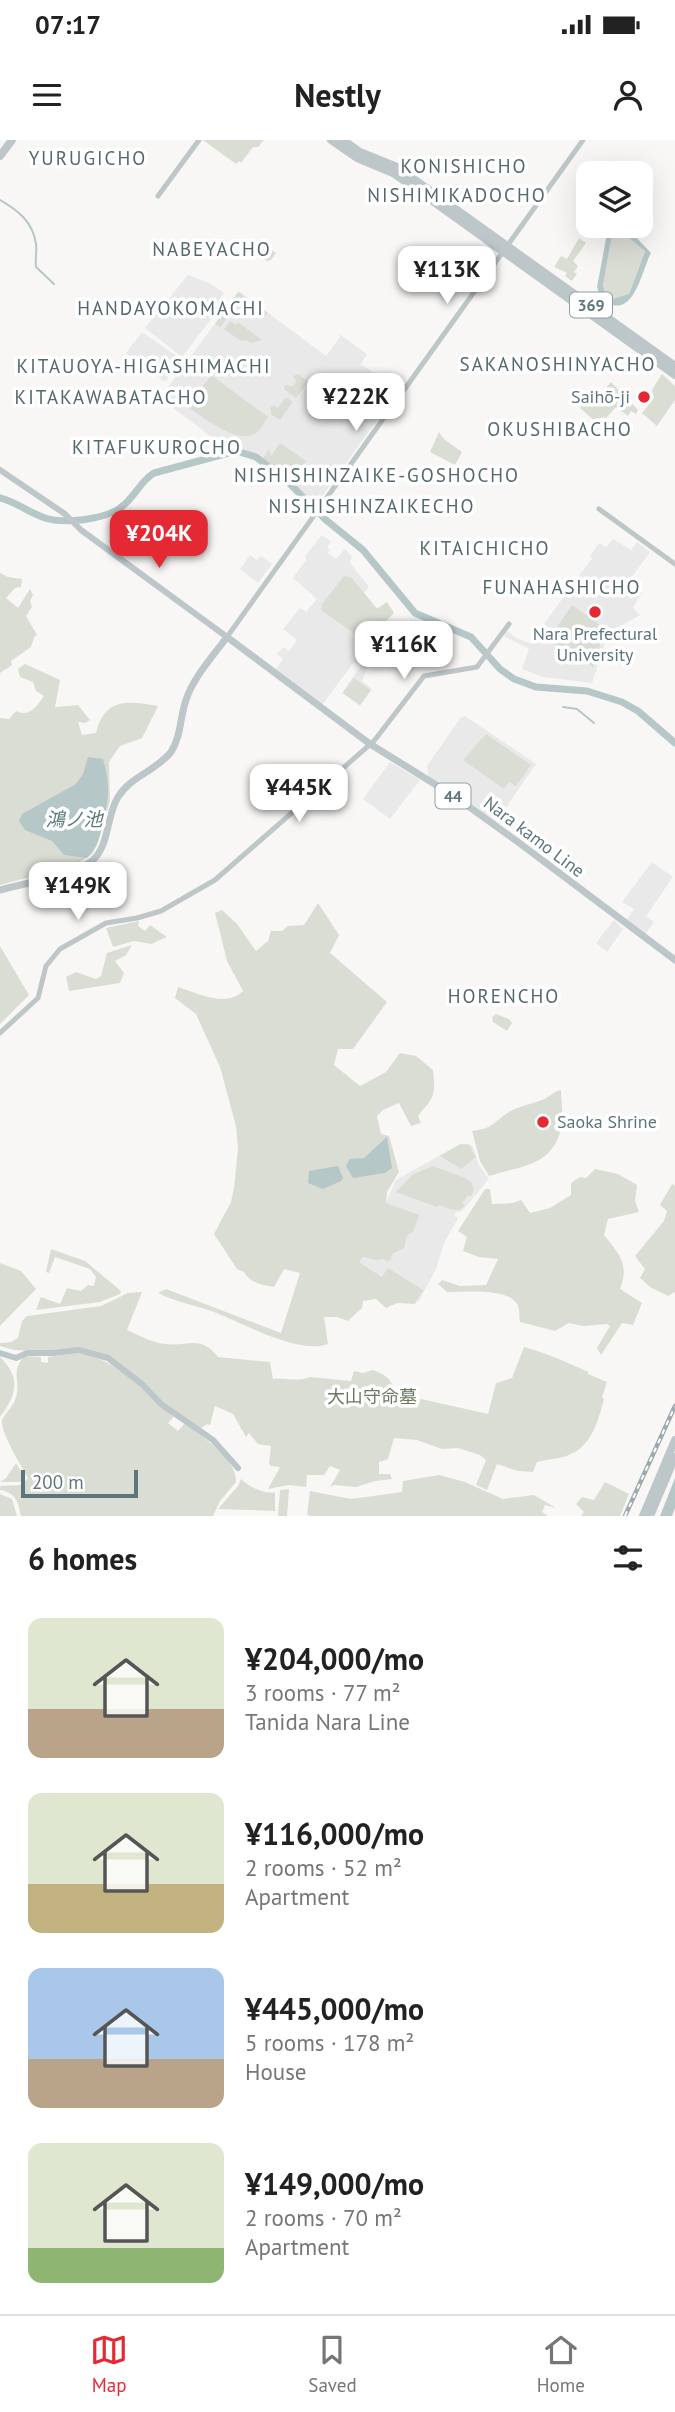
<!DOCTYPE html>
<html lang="en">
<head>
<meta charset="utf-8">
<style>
	:root { --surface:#fff; --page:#f6f6f6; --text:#222; --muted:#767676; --line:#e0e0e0; --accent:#e52932 }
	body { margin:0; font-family:"PT Sans","Noto Sans JP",sans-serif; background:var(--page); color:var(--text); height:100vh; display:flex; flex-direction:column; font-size:26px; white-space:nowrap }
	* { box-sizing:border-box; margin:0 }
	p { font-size:23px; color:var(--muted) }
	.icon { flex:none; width:38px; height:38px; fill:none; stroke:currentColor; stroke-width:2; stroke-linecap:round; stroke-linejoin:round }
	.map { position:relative; height:1376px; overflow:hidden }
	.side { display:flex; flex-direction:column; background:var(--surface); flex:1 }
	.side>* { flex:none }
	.controls { position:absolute; left:576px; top:21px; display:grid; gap:14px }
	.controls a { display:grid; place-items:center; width:77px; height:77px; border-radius:14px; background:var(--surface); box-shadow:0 7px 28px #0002; font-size:35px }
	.scale { position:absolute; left:21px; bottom:18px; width:117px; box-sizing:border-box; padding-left:7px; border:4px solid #5e767b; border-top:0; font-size:19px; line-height:24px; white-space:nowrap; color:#5e767b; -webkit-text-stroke:5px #fff; paint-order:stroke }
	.price { position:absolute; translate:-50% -60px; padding:0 16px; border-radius:14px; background:#fff; color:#222; font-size:23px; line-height:46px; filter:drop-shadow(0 2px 4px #0008) }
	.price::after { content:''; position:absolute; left:50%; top:42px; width:21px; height:16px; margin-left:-10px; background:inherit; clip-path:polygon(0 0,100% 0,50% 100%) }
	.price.active { background:var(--accent); color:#fff }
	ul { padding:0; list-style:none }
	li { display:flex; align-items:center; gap:21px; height:175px; padding:0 28px }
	li span { display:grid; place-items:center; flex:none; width:196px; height:140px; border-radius:14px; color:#555 }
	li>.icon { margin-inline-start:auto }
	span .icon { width:84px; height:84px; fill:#fffc; stroke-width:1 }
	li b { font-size:30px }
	h2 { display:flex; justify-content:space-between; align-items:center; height:84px; padding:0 28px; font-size:30px }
	.status { display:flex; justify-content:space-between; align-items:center; height:49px; padding:0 35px; background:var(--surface); direction:ltr }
	.status svg { height:19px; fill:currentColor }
	header { display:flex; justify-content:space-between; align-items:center; height:91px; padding:0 28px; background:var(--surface); font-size:32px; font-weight:800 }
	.tab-bar { display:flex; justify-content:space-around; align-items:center; height:98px; border-top:2px solid var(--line); background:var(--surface); font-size:19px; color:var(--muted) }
	.tab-bar a { display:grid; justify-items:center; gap:4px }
	.tab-bar .active { color:var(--accent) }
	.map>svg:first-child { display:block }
	.built { fill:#e9e9e9 }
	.green { fill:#daddd4 }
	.water { fill:#b5c7c7; fill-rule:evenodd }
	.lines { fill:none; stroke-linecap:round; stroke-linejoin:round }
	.stream { stroke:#b5c7c7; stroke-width:2 }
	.river { stroke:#b5c7c7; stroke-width:7 }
	.tertiary { stroke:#bfc6c8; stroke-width:5 }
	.secondary { stroke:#bdc7c9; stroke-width:6 }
	.primary { stroke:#bdc7c9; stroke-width:7 }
	.trunk { stroke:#bdc7c9; stroke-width:8 }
	.rail-casing { stroke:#9eaaad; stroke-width:4.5 }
	.rail { stroke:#fff; stroke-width:2; stroke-dasharray:5; stroke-linecap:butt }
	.poi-dot { fill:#e52932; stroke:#fff; stroke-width:2.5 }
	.labels { text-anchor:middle; stroke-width:7; stroke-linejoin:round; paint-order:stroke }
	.shield { fill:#fff; stroke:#8e9fa3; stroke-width:2 }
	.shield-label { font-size:16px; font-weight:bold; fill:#5e767b }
	.poi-label { font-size:18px; fill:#5e767b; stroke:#fff; text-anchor:end }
	.street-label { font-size:18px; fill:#5e767b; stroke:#fff }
	.park-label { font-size:18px; fill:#6c7962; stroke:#fff }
	.neighbourhood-label { font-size:19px; letter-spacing:2px; fill:#55686c; stroke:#fff }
	.water-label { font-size:19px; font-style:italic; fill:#5e7b7b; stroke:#fff }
</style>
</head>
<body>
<div class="status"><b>07:17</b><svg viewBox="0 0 49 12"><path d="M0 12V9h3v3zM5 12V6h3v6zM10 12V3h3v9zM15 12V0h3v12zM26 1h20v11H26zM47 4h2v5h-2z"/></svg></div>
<header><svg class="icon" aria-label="menu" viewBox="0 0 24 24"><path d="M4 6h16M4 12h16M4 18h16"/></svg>Nestly<svg class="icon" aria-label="person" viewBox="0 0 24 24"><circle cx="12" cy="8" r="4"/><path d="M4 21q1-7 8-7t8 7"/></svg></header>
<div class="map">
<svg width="675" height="1376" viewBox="0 0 675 1376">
	<rect width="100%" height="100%" fill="#f8f7f5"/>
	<path class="built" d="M188 135 211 144 224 153 220 159 224 162 182 217 145 188Z
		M239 151 326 216 340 197 339 194 367 214 361 224 398 251 316 365 266 322 255 314 231 307 209 295 160 258Z
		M142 192 181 219 165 242 126 213Z
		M322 395 331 402 327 407 330 410 327 413 336 419 345 409 352 416 350 423 369 447 364 453 377 468 387 462 394 473 382 485 378 496 381 499 380 503 373 513 362 541 372 549 360 566 342 553 361 525 354 522 322 565 276 529 283 519 277 514 283 507 289 511 297 500 283 489 300 468 306 472 317 459 293 438 306 420 305 416Z
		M613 399 631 410 637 402 650 412 628 442 642 452 633 468 640 475 612 491 606 499 592 543 543 537 522 529 529 509 504 496 507 491 516 498 532 504 536 495 592 418 590 416 599 403 606 407Z
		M250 415 257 420 261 416 272 424 258 443 240 429Z
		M465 576 536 624 496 682 428 636 427 626 461 577Z
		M390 622 420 640 390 679 363 659Z
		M652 722 673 737 646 776 654 782 645 795 626 781 634 769 622 762Z
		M614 780 623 789 607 812 596 803Z
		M460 1004H469L473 1007 479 1025 489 1039 462 1071 455 1073V1076L458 1078 444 1103 436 1129 419 1161 359 1122 396 1040Z"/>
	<path class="green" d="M203 0H264L258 7H253L241 23 239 21 236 24Z
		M615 92 628 97 645 110 629 154 612 159 605 152 603 146 612 95Z
		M579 98 586 103 573 121 578 126 574 132 577 134 572 141 565 136 567 133 554 127 561 116 567 119Z
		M260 103 276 113 271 120 267 121 253 113Z
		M238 152 268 173 265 176 259 172 256 177 238 165 220 187 215 184Z
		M230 181 236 185 238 182 262 200 251 203 246 200 241 201 224 189Z
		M299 234 308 242 296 258 284 249 285 245 294 246 296 241 293 236Z
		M662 234 675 246V260L657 286 642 273 654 258 652 250Z
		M211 235 268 277C265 281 262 287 258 291 241 308 203 277 188 267Z
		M331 235 354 252 350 257 327 241Z
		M611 242 638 270 636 274 631 271 628 276 616 267 606 278 603 277 595 281 580 268 594 250 600 254Z
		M286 257 293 262 280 280 272 275 270 268 273 265 278 268Z
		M439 292 444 299 462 312 455 325 430 312Z
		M280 303 306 321 292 339 263 318 269 309 271 316Z
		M0 433 8 437 22 439 21 447 15 448 6 458 18 468 30 449 33 455 30 461 32 467 26 476 37 495 34 497 31 507 11 521 12 525 0 533Z
		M344 436 351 437 377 469 387 462 394 473 382 485 372 506 321 470 322 464Z
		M572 465 605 489 593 527 548 500Z
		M25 524 60 540 55 567 78 565 90 580 85 583 78 582 82 595 96 593C105 557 128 561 158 566L142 598 120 606 109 622 110 661 98 702 92 714 75 725 0 745V578L9 579 16 571C29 578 37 566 44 556L36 551 33 542 20 537 18 529Z
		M354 538 371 550 360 565 343 553Z
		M486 594 531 625 516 646 509 642 504 649 463 620Z
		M318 763 339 795 330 813 387 862 353 909H338L334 925 360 946 386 932 400 913 416 916 433 930C436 956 434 957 418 976L421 983 411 986 399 963 383 970 377 976 381 994 389 996 399 1032 387 1052 386 1063 419 1075 413 1092 407 1095 404 1108 392 1114 391 1120 387 1122 384 1119 376 1120 363 1117 359 1122 382 1137 388 1128 423 1150 415 1164 397 1163 386 1168 376 1159 363 1161 362 1168 348 1181 337 1177H324L328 1204C297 1215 243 1183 214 1172 195 1165 175 1162 158 1153L166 1149 281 1193 300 1133 284 1129 274 1147C262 1145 250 1143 244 1132L237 1129 214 1094 231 1062 234 1048 238 1008 236 986 220 927 196 874 175 858 178 847C197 853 226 868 243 851L227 821 215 773 222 770 237 784 256 811 268 801 271 791H282L288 786 304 785Z
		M139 781 138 786 145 791 150 785 167 797 151 804 134 801 113 807 106 788Z
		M132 805 126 815 115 821 124 833 120 843 69 851 66 837 76 832 96 839 101 836 107 813Z
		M0 806 29 855 0 884Z
		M496 874 509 879 512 883 507 891 493 882 492 877Z
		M561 950C561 962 564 976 561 988 553 1027 519 1026 489 1036L480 1021 472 991C493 988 490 985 506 974 517 966 530 965 542 960 550 957 554 951 561 950Z
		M461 1004 469 1005 476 1017 461 1029 440 1016Z
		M432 1026 463 1037 471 1042 474 1049 471 1057 468 1055 462 1063 465 1066C457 1074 448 1068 439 1065L437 1067 396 1052 412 1035Z
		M595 1029 618 1034 637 1045 635 1061 639 1072 608 1079 604 1095C619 1114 630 1124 620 1149L642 1163 633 1185 622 1183 601 1215 597 1208 610 1186 607 1184 583 1186 569 1183 555 1191 520 1182C519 1177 520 1171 518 1166 511 1147 464 1152 447 1152L438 1144 442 1140 460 1146 486 1145 498 1119 479 1117 463 1111 467 1097 458 1091 485 1049H490L492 1064 513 1063 521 1060 530 1073 550 1068 571 1055V1043L580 1037 586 1038Z
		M672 1044 675 1046V1152L668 1156 650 1147 640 1138 645 1129 635 1116 664 1081 667 1071 660 1065Z
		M51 1109 85 1121 121 1151 120 1154 100 1162 36 1170 41 1157 60 1164 67 1148 81 1151 88 1145 94 1146 96 1137 90 1129 55 1117 49 1133 46 1132Z
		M0 1123 21 1131 36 1149 0 1186Z
		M142 1152 127 1190C138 1195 153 1203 165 1204 189 1207 200 1194 218 1217L270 1222 273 1239C284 1238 300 1242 310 1237L351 1241 354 1231 363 1233 373 1230C385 1235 392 1238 395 1253L399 1254 488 1274 496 1243 512 1238 524 1207C547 1213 566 1222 588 1232V1234L607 1242 602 1257 604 1259C597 1285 590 1312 559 1318 552 1319 545 1320 537 1322L533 1332 518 1331 497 1324 487 1350 476 1345 486 1320 480 1315 458 1308 442 1309 417 1300 394 1298 388 1319 379 1322V1334H390L392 1339 375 1341 356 1347 334 1345 330 1347 340 1330 330 1326 324 1335H307L306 1347 289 1345 268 1349 280 1327 271 1326 269 1323 271 1306 258 1304 249 1293 246 1297 233 1274 215 1266 210 1285 207 1284 200 1289 159 1260 150 1248 109 1217 77 1208 53 1212 14 1210 0 1206V1203L11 1202 18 1198 22 1181 27 1176 101 1166 128 1153Z
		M76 1213C103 1216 125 1232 145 1250 157 1260 158 1266 174 1276L168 1283 178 1291 185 1283C201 1296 238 1320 236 1342L220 1361 213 1376H21C18 1361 16 1353 0 1350V1346L22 1345 28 1338C21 1325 0 1292 2 1280 6 1272 14 1266 16 1257 21 1239 10 1234 24 1216L41 1217V1222L48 1223V1217Z
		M0 1217C22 1238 16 1256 0 1277Z
		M16 1323 24 1337 20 1342H0L6 1338Z
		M439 1335 465 1342 503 1359 534 1355 556 1368 545 1365 542 1372 548 1376H310L307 1374 310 1351 351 1359 402 1352 403 1341Z
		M241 1339C248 1346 264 1355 275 1352V1371L218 1369 238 1346Z
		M605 1342 629 1354 620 1376H581L584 1372 576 1364 582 1357 594 1360Z
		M289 1349 287 1376H278L280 1350Z
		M0 1354 12 1359 17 1376H0Z"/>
	<path class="water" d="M608 88 634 95 651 113C643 127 635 175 610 164 603 161 599 154 597 147ZM615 92 628 97 645 111 629 154 612 159 605 152 603 146 612 95Z
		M88 617 103 619C111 648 109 658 102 687 99 699 97 709 87 718L64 715 52 701 25 690 19 681 22 674 76 644 83 634Z
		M387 997 392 1028 385 1033 353 1038 346 1026 350 1019 364 1018Z
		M338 1026 343 1038 341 1041 323 1049 308 1043 309 1031Z
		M675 1338V1368L672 1376H660Z"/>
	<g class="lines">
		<path class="stream" d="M0 60C18 70 33 82 36 104 37 112 35 119 36 127L54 144
			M563 567 577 569 594 583"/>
		<path class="river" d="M0 358C16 362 30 373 45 378 64 384 103 380 120 368 134 359 140 341 154 333L236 311 256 317 286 340 326 380 363 410 415 473 471 497 500 529 514 539 536 547 587 551 622 562 638 571 675 603"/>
		<path class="tertiary" d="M158 56 199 0
			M599 369 675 424
			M227 497 583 0
			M0 893 38 858 46 826 60 809 106 783 137 778 161 771 215 740 374 601 424 536 477 527 509 484"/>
		<path class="secondary" d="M0 330 65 374 81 390 227 497
			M0 1213 16 1218 27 1213H53L79 1210 108 1218 142 1244 161 1264 213 1300 238 1328"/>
		<path class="primary" d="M0 750C22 744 76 734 92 721 110 705 106 676 118 657 131 636 156 631 171 612 181 597 180 577 186 560 193 538 213 516 227 497L370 604 454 656 518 702 675 820"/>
		<path class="trunk" d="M331 0 357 18 393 33 406 42 675 235
			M343 0 360 12 397 27 675 226
			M0 16 12 0
			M643 1376 675 1300
			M650 1376 675 1317"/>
		<g class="rail-casing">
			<path id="rail" d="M625 1376 675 1266"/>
		</g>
		<use href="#rail" class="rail"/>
	</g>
	<g class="poi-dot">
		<circle cx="644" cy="257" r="7"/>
		<circle cx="595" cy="472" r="7"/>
		<circle cx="543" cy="982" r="7"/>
	</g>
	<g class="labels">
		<g class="shield">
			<rect x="570" y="152.5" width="42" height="25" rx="5"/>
			<rect x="435.5" y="643.5" width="35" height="25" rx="5"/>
		</g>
		<g class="shield-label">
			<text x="591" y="171">369</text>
			<text x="453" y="662">44</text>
		</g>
		<g class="poi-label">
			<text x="630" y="263">Saihō-ji</text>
			<text x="595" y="500" text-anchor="middle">Nara Prefectural<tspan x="595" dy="21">University</tspan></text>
			<text x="557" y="988" text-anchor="start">Saoka Shrine</text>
		</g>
		<g class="street-label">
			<text transform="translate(534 697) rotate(37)" y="6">Nara kamo Line</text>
		</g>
		<g class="park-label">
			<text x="372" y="1263">大山守命墓</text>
		</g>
		<g class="neighbourhood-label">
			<text x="88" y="25">YURUGICHO</text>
			<text x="464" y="33">KONISHICHO</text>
			<text x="457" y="62">NISHIMIKADOCHO</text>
			<text x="212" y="116">NABEYACHO</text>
			<text x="171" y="175">HANDAYOKOMACHI</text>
			<text x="558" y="231">SAKANOSHINYACHO</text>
			<text x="144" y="233">KITAUOYA-HIGASHIMACHI</text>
			<text x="111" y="264">KITAKAWABATACHO</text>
			<text x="560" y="296">OKUSHIBACHO</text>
			<text x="157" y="314">KITAFUKUROCHO</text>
			<text x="377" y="342">NISHISHINZAIKE-GOSHOCHO</text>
			<text x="372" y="373">NISHISHINZAIKECHO</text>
			<text x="485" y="415">KITAICHICHO</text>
			<text x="562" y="454">FUNAHASHICHO</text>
			<text x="504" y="863">HORENCHO</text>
		</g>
		<g class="water-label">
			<text x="74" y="686">鴻ノ池</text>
		</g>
	</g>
</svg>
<div class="controls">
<a><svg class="icon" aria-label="layers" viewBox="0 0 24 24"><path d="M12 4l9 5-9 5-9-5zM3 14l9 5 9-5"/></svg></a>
</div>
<div class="scale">200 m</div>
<b class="price" style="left:447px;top:166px">¥113K</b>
<b class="price" style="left:356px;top:293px">¥222K</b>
<b class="price active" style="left:159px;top:430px">¥204K</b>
<b class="price" style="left:404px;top:541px">¥116K</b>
<b class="price" style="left:299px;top:684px">¥445K</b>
<b class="price" style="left:78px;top:782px">¥149K</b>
</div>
<section class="side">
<h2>6 homes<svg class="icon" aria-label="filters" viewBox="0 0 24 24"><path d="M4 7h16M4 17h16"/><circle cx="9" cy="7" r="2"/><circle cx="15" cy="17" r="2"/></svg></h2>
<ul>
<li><span style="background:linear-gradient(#dfe7d0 65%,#b9a48a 0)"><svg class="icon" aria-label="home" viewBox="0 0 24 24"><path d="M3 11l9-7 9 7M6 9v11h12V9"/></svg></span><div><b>¥204,000/mo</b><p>3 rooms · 77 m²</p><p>Tanida Nara Line</p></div></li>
<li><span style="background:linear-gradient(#dfe7d0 65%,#c2b280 0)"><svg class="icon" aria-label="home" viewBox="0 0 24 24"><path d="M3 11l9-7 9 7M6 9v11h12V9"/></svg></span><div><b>¥116,000/mo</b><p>2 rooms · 52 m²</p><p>Apartment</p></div></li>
<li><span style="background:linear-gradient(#a9c7e8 65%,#b9a48a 0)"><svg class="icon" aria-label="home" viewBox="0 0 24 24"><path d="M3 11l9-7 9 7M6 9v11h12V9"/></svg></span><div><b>¥445,000/mo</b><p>5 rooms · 178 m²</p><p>House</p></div></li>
<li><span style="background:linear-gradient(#dfe7d0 75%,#8fb573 0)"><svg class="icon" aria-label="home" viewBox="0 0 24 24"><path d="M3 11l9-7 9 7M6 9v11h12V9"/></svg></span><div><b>¥149,000/mo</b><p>2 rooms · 70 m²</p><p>Apartment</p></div></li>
</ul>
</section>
<nav class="tab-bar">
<a class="active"><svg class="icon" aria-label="map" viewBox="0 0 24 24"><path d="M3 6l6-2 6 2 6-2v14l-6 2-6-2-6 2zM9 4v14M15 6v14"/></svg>Map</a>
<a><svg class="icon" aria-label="saved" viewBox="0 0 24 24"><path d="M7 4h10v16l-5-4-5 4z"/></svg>Saved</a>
<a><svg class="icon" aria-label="home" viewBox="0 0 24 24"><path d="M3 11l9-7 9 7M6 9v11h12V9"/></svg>Home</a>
</nav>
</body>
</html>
